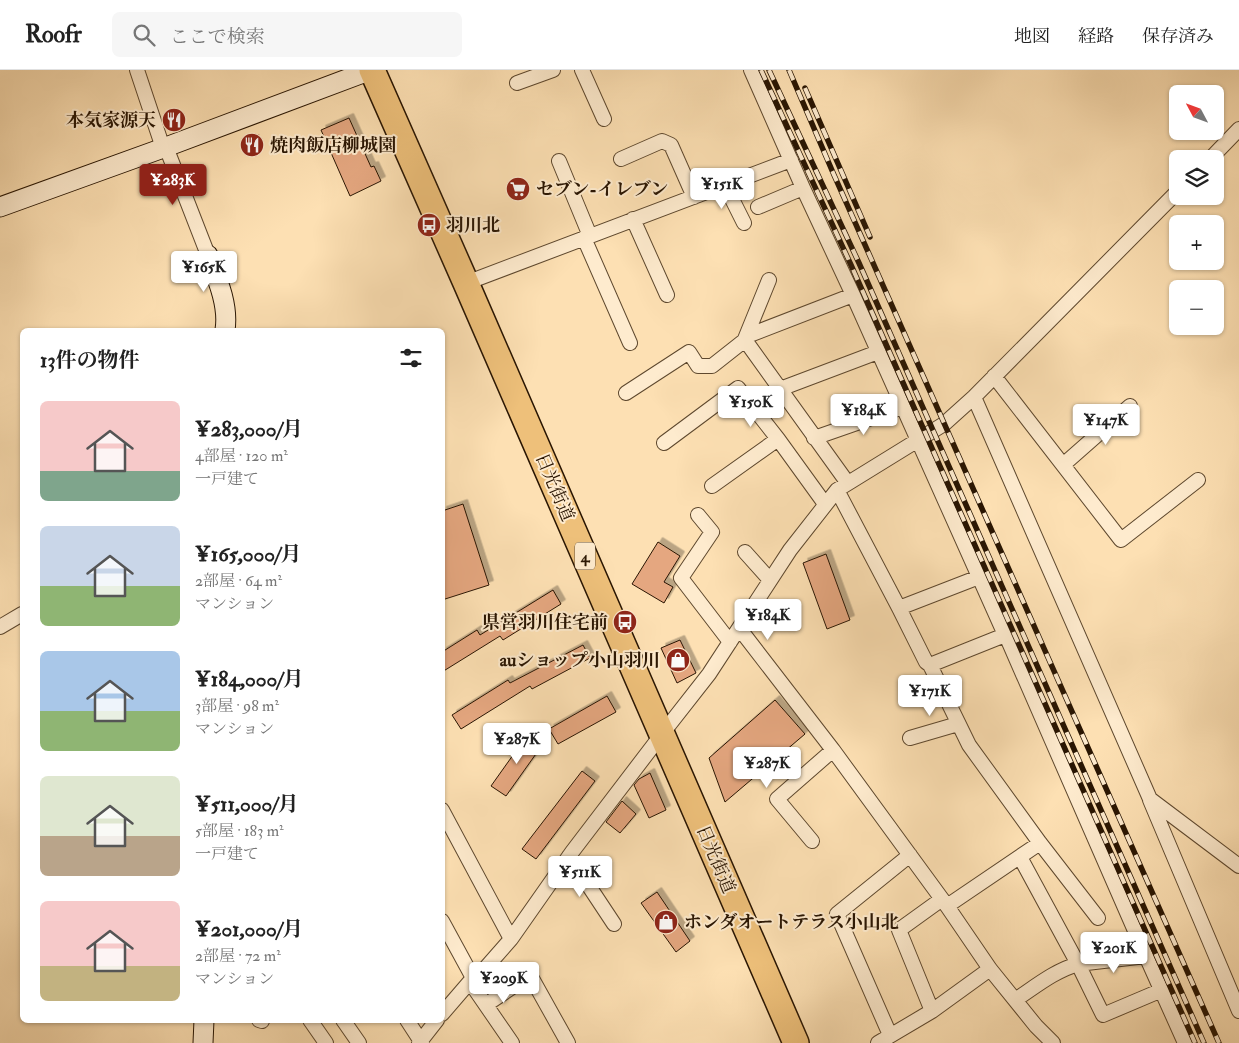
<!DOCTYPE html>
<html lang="ja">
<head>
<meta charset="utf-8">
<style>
	:root { --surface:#fff; --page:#f6f6f6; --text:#222; --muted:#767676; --line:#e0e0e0; --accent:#8f2418 }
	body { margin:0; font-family:"IM FELL Double Pica","Noto Serif JP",serif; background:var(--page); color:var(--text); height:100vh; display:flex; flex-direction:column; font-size:19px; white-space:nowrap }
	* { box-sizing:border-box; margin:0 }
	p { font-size:16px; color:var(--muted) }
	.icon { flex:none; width:28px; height:28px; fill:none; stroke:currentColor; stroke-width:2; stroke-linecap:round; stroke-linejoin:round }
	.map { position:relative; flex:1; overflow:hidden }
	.side { position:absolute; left:20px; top:258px; width:425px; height:695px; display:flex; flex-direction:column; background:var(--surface); border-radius:8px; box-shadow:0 1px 4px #0004 }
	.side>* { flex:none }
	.needle { width:32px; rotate:311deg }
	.fabs { position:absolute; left:1169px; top:15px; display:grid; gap:10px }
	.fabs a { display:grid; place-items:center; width:55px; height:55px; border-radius:8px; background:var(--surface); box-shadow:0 1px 4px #0004; font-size:25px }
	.price { position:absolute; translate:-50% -42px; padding:0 11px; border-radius:5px; background:#fff; color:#222; font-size:16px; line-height:32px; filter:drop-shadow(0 1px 2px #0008) }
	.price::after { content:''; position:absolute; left:50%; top:30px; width:15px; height:11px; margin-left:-8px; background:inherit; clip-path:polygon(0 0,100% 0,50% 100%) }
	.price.active { background:var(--accent); color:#fff }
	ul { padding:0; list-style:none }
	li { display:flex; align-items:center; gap:15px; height:125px; padding:0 20px }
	li span { display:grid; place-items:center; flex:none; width:140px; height:100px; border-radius:8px; color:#555 }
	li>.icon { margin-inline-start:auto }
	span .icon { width:60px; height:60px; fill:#fffc; stroke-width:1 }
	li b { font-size:21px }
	h2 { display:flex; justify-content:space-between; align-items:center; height:60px; padding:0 20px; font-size:21px }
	header { display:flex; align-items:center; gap:30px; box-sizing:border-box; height:70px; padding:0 25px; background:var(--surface); border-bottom:1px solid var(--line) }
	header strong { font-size:24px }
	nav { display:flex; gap:28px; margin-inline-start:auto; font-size:18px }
	.search { width:350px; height:45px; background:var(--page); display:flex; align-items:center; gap:12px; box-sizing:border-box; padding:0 18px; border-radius:8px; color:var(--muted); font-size:19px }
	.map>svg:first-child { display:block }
	.building { fill:#e5a780; stroke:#291502; filter:url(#shadow) }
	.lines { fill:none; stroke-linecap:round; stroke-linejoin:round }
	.street-casing { stroke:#5e482e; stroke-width:16 }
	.secondary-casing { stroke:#291502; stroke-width:21 }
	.highway-casing { stroke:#291502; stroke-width:28 }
	.street { stroke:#feebce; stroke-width:14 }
	.secondary { stroke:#feebce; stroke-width:19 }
	.highway { stroke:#eec07a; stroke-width:25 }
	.rail-casing { stroke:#291502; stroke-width:5.5 }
	.rail { stroke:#feebce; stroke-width:4; stroke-dasharray:11; stroke-linecap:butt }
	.labels { text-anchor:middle; stroke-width:4; stroke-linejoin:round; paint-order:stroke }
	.shield { fill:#feebce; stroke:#69553f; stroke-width:1 }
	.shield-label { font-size:16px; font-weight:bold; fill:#291502 }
	.poi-label { font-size:18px; font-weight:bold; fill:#291502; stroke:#feebce; text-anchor:start }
	.street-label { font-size:18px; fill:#291502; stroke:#feebce }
</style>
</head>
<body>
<header>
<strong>Roofr</strong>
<div class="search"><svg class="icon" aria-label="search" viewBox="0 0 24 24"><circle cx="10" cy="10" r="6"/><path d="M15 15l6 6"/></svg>ここで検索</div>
<nav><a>地図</a><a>経路</a><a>保存済み</a></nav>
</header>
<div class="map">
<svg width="1239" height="973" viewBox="0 0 1239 973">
	<defs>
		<filter id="shadow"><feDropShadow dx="4.5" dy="-4.5" stdDeviation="0" flood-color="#0004"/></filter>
	</defs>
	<rect width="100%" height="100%" fill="#fde0b3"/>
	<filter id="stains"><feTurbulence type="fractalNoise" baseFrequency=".004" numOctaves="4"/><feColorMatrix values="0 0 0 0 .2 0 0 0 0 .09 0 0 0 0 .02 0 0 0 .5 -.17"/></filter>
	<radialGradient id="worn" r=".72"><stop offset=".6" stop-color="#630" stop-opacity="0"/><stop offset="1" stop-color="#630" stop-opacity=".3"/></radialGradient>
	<path class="building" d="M349 48 371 97 374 96 381 111 350 126 321 60Z
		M463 434 489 515 442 530V441Z
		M658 472 680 486 664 512 673 517 664 533 632 514Z
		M826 484 850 550 827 559 803 493Z
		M553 520 561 534 503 570 500 566 442 602V582L477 560 480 565Z
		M680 570 696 603 677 613 661 578Z
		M583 575 590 588 532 619 530 616 461 659 452 645 508 610 510 613Z
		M607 626 616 642 558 674 549 659Z
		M775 630 805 664 725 732 709 688Z
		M528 664 543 674 506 726 491 716Z
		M582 701 595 711 536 789 522 779Z
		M650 703 666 740 649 748 634 715 639 709Z
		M622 731 636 744 620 763 606 752Z
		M657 822 690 871 676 882 641 833Z"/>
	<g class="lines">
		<g class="street-casing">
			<path id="street" d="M137 0 163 78
				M582 0 604 49
				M751 0 803 118 853 225 1005 565 1008 570 1146 886 1185 973
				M517 13 553 0
				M166 77 208 185
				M621 89 662 71 671 75 694 127
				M1210 89 1239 59
				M559 91 590 166
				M725 115 744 153
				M758 137 803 118
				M633 149 667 225
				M584 168 630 273
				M466 213 791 90
				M747 266 853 225
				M745 269 769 210
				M994 306 1121 470 1198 410
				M780 319 878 282
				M626 323 689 282 698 296H712L745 270 847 412
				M974 327 1150 729 1239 796
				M814 368 903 337
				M664 373 738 318 778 369 825 434
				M1063 395 1130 336
				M712 416 778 369
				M837 420 899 538 926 592 930 595 969 675 1040 773 1098 848
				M698 445 712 462 681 508 730 572
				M745 482 770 510
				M899 538 979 507
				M0 557 22 544
				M739 558 833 680 947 836 990 899 1036 956 1053 973
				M930 595 1005 565
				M910 668 958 654
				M1150 730 1239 941
				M442 740 511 869
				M812 771 777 729 833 680
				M569 786 614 854
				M1020 787 1078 894 1103 945 1162 920
				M947 836 1040 773
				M442 851 473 908
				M470 912 512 973
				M1015 930C1035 917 1054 901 1078 894L1146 886
				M487 934 530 905 568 973
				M932 941 899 860 942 829
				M442 944 473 908 482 902 511 869 572 782 662 664 709 604 790 480 837 420 944 354 974 327 1178 121
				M259 950 262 951
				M310 950 326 973
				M343 950 359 973
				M407 950 422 973
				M890 965 837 844 910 785
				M419 973 437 950
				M878 973 932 941 990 899"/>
		</g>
		<g class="secondary-casing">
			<path id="secondary" d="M0 137 166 77 371 0
				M208 185C217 208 229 235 225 260
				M203 973 204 950"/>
		</g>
		<g class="highway-casing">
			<path id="highway" d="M372 0 466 213 796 973"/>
		</g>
		<use href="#street" class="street"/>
		<use href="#secondary" class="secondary"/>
		<use href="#highway" class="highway"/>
		<g class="rail-casing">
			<path id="rail" d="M761 0 851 195 1195 973
				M769 0 859 193 1204 973
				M789 0 834 105 1219 973
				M805 18 870 167"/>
		</g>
		<use href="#rail" class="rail"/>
	</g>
	<defs>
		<g id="restaurant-disc" transform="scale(1.25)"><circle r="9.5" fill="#8f2418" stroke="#feebce"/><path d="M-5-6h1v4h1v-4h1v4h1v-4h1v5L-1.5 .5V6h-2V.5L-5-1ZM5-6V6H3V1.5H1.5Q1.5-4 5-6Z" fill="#fff"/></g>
		<g id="supermarket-disc" transform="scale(1.25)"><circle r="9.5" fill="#8f2418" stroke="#feebce"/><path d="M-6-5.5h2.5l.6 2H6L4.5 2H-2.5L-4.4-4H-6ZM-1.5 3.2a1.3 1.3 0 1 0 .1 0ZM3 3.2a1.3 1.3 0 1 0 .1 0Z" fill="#fff"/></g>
		<g id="bus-disc" transform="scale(1.25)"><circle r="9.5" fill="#8f2418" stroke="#feebce"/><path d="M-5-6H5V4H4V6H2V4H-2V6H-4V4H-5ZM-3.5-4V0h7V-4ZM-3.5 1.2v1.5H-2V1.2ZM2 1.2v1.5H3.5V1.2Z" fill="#fff"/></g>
		<g id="shop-disc" transform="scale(1.25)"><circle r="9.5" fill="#8f2418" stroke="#feebce"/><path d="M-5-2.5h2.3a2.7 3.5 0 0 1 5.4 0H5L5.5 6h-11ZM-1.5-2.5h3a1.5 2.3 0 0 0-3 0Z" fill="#fff"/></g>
	</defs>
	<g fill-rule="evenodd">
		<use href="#restaurant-disc" x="174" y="50"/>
		<use href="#restaurant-disc" x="252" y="75"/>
		<use href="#supermarket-disc" x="518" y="119"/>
		<use href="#bus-disc" x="429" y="155"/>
		<use href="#bus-disc" x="625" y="552"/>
		<use href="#shop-disc" x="678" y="590"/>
		<use href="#shop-disc" x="666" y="852"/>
	</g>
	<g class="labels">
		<rect class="shield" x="575" y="472.5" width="20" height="27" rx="4"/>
		<g class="shield-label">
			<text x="585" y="492">4</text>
		</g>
		<g class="poi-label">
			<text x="156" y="56" text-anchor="end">本気家源天</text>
			<text x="270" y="81">焼肉飯店柳城園</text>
			<text x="536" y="125">セブン-イレブン</text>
			<text x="446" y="161">羽川北</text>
			<text x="608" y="558" text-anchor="end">県営羽川住宅前</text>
			<text x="660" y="596" text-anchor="end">auショップ小山羽川</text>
			<text x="684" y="858">ホンダオートテラス小山北</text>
		</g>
		<g class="street-label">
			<text transform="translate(555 417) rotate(67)" y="6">日光街道</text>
			<text transform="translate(716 789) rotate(67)" y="6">日光街道</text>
		</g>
	</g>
	<rect width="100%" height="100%" filter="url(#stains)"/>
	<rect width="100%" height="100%" fill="url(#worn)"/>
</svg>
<div class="fabs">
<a><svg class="needle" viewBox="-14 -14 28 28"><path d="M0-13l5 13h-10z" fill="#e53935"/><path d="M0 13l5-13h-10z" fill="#767676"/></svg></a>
<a><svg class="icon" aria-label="layers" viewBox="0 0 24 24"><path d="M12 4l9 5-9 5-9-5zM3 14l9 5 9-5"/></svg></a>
<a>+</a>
<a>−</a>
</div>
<b class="price active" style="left:173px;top:136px">¥283K</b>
<b class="price" style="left:722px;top:140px">¥151K</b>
<b class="price" style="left:204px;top:223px">¥165K</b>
<b class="price" style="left:751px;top:358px">¥150K</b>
<b class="price" style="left:864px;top:366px">¥184K</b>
<b class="price" style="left:1106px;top:376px">¥147K</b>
<b class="price" style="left:768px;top:571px">¥184K</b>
<b class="price" style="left:930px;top:647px">¥171K</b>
<b class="price" style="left:517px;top:695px">¥287K</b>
<b class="price" style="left:767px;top:719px">¥287K</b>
<b class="price" style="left:580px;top:828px">¥511K</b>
<b class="price" style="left:1114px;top:904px">¥201K</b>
<b class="price" style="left:504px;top:934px">¥209K</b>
<section class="side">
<h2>13件の物件<svg class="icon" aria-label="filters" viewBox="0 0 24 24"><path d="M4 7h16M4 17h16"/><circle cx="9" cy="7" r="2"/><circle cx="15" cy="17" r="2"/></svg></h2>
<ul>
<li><span style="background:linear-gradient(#f6c9c9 70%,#7fa58c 0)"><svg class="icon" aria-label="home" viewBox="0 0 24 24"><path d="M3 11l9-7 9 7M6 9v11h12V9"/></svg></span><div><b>¥283,000/月</b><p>4部屋 · 120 m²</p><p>一戸建て</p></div></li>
<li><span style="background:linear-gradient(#c9d6e8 60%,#8fb573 0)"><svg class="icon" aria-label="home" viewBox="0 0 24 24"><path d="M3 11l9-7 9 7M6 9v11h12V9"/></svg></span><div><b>¥165,000/月</b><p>2部屋 · 64 m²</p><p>マンション</p></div></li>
<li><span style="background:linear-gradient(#a9c7e8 60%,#8fb573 0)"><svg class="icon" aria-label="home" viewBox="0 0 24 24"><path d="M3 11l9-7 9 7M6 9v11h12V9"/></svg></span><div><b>¥184,000/月</b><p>3部屋 · 98 m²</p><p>マンション</p></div></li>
<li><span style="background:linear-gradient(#dfe7d0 60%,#b9a48a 0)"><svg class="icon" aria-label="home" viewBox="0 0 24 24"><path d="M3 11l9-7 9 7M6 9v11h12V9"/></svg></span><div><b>¥511,000/月</b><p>5部屋 · 183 m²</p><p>一戸建て</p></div></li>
<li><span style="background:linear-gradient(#f6c9c9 65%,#c2b280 0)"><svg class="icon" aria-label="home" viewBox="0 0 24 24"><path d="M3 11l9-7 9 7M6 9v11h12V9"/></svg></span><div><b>¥201,000/月</b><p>2部屋 · 72 m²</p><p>マンション</p></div></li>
</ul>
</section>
</div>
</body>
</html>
